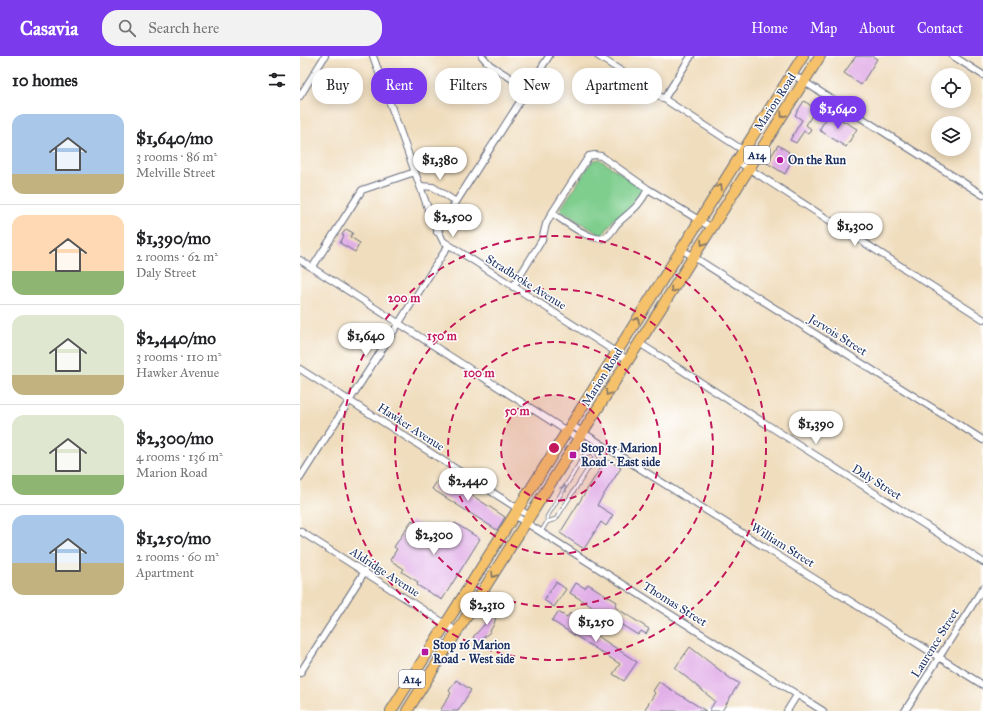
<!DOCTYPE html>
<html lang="en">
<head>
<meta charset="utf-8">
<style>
	:root { --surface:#fff; --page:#f2f2f2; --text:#202124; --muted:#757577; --line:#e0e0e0; --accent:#7c3aed }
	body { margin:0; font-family:"IM FELL Great Primer",serif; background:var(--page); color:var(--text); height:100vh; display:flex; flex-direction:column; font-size:15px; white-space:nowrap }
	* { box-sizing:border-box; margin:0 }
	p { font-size:13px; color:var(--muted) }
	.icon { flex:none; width:22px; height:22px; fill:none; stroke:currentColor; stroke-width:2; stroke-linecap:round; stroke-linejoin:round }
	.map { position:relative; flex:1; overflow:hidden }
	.details { display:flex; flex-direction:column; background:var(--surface); width:300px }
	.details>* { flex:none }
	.hud { position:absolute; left:12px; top:12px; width:380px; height:36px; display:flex; gap:8px }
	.fabs { position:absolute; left:631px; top:12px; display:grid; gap:8px }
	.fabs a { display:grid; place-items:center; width:40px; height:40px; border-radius:50%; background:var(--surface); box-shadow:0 2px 10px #0003; font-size:20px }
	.price { position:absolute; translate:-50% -34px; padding:0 9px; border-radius:14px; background:#fff; color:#222; font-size:13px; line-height:26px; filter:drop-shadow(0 1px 2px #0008) }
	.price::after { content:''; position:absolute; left:50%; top:24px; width:12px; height:9px; margin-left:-6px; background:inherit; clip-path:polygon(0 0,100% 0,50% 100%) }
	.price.on { background:var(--accent); color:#fff }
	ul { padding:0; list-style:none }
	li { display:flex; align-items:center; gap:12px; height:100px; padding:0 12px }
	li+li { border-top:1px solid var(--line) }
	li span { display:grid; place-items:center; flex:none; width:112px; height:80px; border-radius:12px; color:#555 }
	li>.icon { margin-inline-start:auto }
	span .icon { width:48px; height:48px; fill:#fffc; stroke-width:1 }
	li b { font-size:17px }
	h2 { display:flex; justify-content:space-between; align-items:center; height:48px; padding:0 12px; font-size:17px }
	.chip { padding:0 14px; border-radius:16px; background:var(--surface); box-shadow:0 2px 10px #0003; font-size:14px; line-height:36px }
	.chip.on { background:var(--accent); color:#fff }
	header { display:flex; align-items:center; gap:24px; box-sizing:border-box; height:56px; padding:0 20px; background:var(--accent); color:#fff }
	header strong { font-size:19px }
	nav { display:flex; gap:22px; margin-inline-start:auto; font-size:14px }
	.search { width:280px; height:36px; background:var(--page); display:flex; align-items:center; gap:10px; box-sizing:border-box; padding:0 14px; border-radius:16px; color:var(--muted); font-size:15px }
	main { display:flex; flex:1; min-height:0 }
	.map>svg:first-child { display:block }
	.green { fill:#7fce8e; stroke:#4d7e76 }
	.building { fill:#e1afe7 }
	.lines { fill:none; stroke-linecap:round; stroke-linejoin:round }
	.service-casing { stroke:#666c7f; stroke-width:4.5 }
	.minor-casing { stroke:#666c7f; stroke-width:8 }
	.primary-casing { stroke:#666c7f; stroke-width:12 }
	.service { stroke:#fff; stroke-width:3 }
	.minor { stroke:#fff; stroke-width:6 }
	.primary { stroke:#f5c16b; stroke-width:10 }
	.oneway { stroke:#7d7164 }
	.oneway2 { stroke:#8d97ae }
	.ring { fill:none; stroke:#c2185b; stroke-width:2; stroke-dasharray:7 5 }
	.poi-dot { fill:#b5179e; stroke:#fff; stroke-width:1.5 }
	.labels { text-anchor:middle; stroke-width:3; stroke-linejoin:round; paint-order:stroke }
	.shield { fill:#fff; stroke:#5f6d8e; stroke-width:1 }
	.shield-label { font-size:11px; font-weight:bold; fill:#1b2f5e }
	.street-label { font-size:12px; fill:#1b2f5e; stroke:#fff }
	.poi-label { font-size:12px; font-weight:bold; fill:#1b2f5e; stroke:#fff; text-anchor:start }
	.centre { fill:#c2185b; stroke:#fff; stroke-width:2 }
	.ring-label { font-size:12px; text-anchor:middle; font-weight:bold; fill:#c2185b; stroke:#fff; stroke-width:3; stroke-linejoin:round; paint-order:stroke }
</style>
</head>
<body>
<header>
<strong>Casavia</strong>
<div class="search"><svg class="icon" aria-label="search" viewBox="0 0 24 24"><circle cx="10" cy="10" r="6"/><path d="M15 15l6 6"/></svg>Search here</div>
<nav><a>Home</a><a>Map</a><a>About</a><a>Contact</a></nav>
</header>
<main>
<section class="details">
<h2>10 homes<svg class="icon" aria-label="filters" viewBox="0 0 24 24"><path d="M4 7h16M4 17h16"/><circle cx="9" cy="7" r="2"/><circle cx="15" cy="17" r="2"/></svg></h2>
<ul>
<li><span style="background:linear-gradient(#a9c7e8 75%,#c2b280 0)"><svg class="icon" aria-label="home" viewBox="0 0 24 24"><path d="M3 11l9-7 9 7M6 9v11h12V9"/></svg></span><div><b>$1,640/mo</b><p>3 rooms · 86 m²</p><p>Melville Street</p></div></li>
<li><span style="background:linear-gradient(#ffd9b3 70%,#8fb573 0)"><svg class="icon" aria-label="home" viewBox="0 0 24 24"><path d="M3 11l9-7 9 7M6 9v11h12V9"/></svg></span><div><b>$1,390/mo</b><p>2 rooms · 62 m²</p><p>Daly Street</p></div></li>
<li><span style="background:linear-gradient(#dfe7d0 75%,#c2b280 0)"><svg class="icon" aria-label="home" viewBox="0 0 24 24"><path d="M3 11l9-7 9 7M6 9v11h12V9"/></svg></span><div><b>$2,440/mo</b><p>3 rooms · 110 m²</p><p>Hawker Avenue</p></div></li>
<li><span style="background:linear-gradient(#dfe7d0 75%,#8fb573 0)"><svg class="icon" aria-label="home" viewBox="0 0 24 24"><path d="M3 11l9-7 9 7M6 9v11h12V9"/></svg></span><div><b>$2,300/mo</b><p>4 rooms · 136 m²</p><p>Marion Road</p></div></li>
<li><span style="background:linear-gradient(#a9c7e8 60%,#c2b280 0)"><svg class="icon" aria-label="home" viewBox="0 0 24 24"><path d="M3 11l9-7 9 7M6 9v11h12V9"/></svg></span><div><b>$1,250/mo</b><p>2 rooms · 60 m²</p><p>Apartment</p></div></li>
</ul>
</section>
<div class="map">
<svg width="683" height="655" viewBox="0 0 683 655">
	<rect width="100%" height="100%" fill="#fff"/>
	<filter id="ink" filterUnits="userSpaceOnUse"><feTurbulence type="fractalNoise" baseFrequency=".025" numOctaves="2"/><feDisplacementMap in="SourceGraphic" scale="8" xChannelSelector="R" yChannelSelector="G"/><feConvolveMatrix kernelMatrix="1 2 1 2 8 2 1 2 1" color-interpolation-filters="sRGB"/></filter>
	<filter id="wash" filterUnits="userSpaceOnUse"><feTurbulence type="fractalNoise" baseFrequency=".012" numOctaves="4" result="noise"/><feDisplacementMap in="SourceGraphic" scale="16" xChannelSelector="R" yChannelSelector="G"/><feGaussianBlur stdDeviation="0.9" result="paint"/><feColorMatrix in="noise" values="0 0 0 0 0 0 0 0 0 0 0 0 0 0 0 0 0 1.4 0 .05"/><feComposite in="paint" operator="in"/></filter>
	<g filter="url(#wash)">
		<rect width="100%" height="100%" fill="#f0ddbd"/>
		<path class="green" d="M299 103 343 132 329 153 314 163 302 180 260 154 292 105Z"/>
		<g id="blocks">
			<path class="building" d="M556 0H572L577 3 561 29 544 17Z
				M504 45 516 53 506 69 511 73 508 78 504 75 496 87 490 84 502 64 495 59Z
				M530 57 557 73 546 91 519 74Z
				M478 89 489 96 488 98 493 101 485 118 467 107Z
				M46 173 53 177 50 181 60 187 55 196 40 187 44 180 42 179Z
				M306 403 321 412 297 449 313 459 306 470 301 466 284 493 260 477Z
				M141 419 205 461 197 474 132 433Z
				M112 464 145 484 155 467 180 483 142 544 117 529 118 526 102 516 104 513 90 504 97 493 94 491Z
				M256 526 266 533 254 551 244 544Z
				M276 527 285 532 288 528 317 546 315 551 349 573 346 578 341 575 338 579 270 537Z
				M191 552 198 554 194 568 189 577 177 587 173 581 187 566Z
				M258 556 267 561 270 557 299 575 296 579 337 606 324 625 313 618 320 608 252 565Z
				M390 591 431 623 439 627 422 655H409L415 645 375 612Z
				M156 624 171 634 158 655H140L151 637 149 635Z
				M359 626 406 655H348L345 653 355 637 353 635Z"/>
		</g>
	</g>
	<g filter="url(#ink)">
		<use href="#blocks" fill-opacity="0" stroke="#666c7f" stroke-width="1"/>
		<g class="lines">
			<g class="service-casing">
				<path id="service" d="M247 466 256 463 295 402 293 396 299 387
					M241 476 247 466V461L285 398 293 396"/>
			</g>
			<g class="minor-casing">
				<path id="minor" d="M73 0 130 158 143 185 328 304
					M182 0 190 9 228 33
					M298 0 455 102
					M653 0 683 19
					M492 18 683 139
					M0 40 25 0
					M364 43 391 0
					M437 105 683 263
					M120 130 133 131 156 146
					M252 157C263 164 294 189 306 181 311 178 314 171 318 167 332 154 339 151 348 133
					M137 176 249 0
					M381 193 683 384
					M0 204 279 383
					M12 212 62 134 115 116
					M213 231 242 184 246 168 252 157 289 100 295 99 301 100 348 133 412 172
					M339 287 683 506
					M0 313 231 461
					M271 369 683 629
					M0 422 148 190
					M214 459 523 655
					M0 475 158 576
					M0 617 65 515
					M487 655 497 639
					M605 655 683 532"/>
			</g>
			<g class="primary-casing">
				<path id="primary" d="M91 655 503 0
					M107 655 520 0"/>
			</g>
			<use href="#service" class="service"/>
			<use href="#minor" class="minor"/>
			<use href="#primary" class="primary"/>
		</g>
		<defs><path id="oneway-chevron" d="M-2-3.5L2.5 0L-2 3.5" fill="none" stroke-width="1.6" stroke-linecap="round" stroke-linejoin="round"/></defs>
		<g class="oneway">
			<use href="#oneway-chevron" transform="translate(483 59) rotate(123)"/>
			<use href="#oneway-chevron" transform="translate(420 131) rotate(-57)"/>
			<use href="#oneway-chevron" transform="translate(403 187) rotate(122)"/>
			<use href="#oneway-chevron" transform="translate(373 234) rotate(123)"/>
			<use href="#oneway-chevron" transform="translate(337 264) rotate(-59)"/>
			<use href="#oneway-chevron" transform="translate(308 337) rotate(122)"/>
			<use href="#oneway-chevron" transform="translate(194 519) rotate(122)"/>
		</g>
		<use class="oneway2" href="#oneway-chevron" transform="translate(264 432) rotate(-59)"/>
	</g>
	<circle cx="254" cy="392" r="53" fill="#c2185b" fill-opacity=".12"/>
	<g class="ring">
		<circle cx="254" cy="392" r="53"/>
		<circle cx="254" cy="392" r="106"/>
		<circle cx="254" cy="392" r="159"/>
		<circle cx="254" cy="392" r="212"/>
	</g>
	<g class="poi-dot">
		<circle cx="480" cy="104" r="4"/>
		<rect x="269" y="395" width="8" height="8" rx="2"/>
		<rect x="121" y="592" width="8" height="8" rx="2"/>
	</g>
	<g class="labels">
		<g class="shield">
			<rect x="444" y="90" width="26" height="18" rx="3"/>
			<rect x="99" y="614" width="26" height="18" rx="3"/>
		</g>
		<g class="shield-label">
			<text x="457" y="103">A14</text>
			<text x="112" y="627">A14</text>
		</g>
		<g class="street-label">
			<text transform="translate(475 46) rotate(-57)" y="4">Marion Road</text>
			<text transform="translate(226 226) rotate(32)" y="4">Stradbroke Avenue</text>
			<text transform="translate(538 279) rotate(32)" y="4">Jervois Street</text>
			<text transform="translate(302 321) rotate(-58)" y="4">Marion Road</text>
			<text transform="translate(111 371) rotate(33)" y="4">Hawker Avenue</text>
			<text transform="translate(577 426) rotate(32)" y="4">Daly Street</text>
			<text transform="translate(483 489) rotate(32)" y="4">William Street</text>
			<text transform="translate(85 516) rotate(33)" y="4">Aldridge Avenue</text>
			<text transform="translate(375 548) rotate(32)" y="4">Thomas Street</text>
			<text transform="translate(635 587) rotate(-58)" y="4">Laurence Street</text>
		</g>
		<g class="poi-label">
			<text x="488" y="108">On the Run</text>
			<text x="281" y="396">Stop 15 Marion<tspan x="281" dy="14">Road - East side</tspan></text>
			<text x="133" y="593">Stop 16 Marion<tspan x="133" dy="14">Road - West side</tspan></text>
		</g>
	</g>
	<circle cx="254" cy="392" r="6" class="centre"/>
	<g class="ring-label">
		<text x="104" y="246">200 m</text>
		<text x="142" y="284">150 m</text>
		<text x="179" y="321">100 m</text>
		<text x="217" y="359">50 m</text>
	</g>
</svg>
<div class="fabs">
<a><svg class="icon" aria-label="locate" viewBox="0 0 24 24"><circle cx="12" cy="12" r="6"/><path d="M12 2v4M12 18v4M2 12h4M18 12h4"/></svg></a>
<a><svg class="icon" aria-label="layers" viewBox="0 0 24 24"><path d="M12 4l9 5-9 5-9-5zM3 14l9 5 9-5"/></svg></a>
</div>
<b class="price on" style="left:538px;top:74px">$1,640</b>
<b class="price" style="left:140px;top:125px">$1,380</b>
<b class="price" style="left:153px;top:182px">$2,500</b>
<b class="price" style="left:555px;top:191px">$1,300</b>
<b class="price" style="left:66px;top:301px">$1,640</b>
<b class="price" style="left:516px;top:389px">$1,390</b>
<b class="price" style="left:168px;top:446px">$2,440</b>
<b class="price" style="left:134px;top:500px">$2,300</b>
<b class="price" style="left:187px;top:570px">$2,310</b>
<b class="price" style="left:296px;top:587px">$1,250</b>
<div class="hud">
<a class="chip">Buy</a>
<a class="chip on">Rent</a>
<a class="chip">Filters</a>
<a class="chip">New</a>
<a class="chip">Apartment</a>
</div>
</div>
</main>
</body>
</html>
